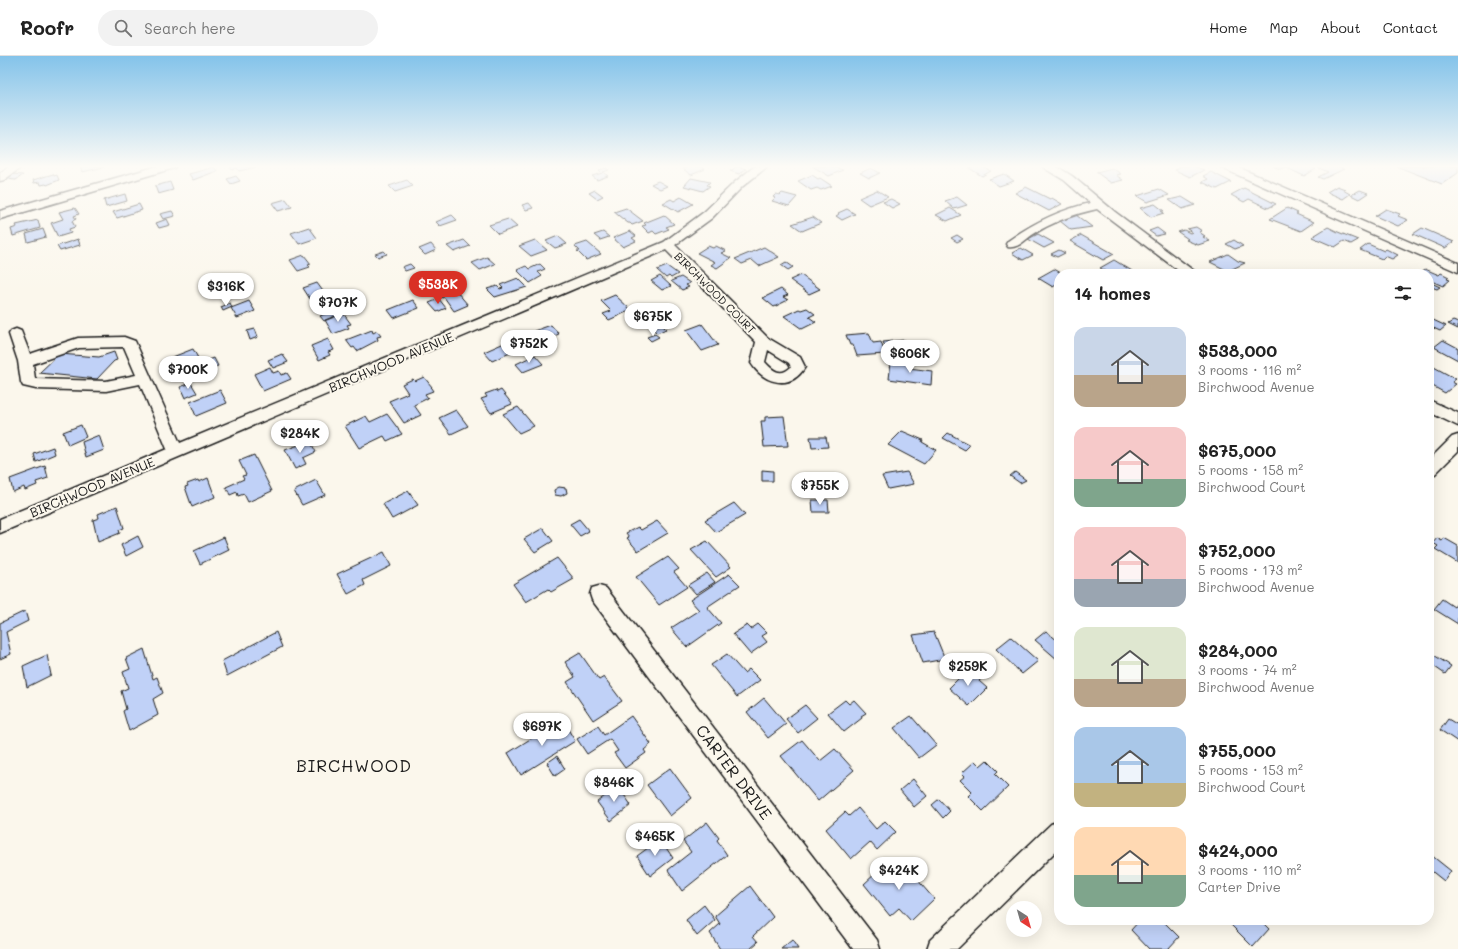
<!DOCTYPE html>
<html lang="en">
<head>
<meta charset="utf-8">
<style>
	:root { --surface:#fff; --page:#f2f2f2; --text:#222; --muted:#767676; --line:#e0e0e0; --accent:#d93025 }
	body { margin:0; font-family:Mali,sans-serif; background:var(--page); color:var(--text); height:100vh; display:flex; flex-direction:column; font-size:15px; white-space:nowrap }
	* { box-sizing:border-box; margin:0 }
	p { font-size:13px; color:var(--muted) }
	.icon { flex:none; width:22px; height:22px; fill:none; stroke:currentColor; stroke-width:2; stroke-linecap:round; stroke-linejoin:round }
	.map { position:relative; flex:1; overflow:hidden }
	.sheet { position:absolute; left:1054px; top:213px; width:380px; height:656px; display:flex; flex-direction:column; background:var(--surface); border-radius:16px; box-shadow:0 4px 16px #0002 }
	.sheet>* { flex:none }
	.needle { width:26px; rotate:143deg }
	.controls { position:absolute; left:1006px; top:845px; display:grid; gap:8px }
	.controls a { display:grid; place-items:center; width:36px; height:36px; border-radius:50%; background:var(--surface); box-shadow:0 4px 16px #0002; font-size:20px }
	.price { position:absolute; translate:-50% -34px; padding:0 9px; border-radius:14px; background:#fff; color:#222; font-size:13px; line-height:26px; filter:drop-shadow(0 1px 2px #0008) }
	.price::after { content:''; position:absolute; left:50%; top:24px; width:12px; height:9px; margin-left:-6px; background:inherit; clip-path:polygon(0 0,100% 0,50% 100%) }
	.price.on { background:var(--accent); color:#fff }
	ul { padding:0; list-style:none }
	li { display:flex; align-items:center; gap:12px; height:100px; padding:0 20px }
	li span { display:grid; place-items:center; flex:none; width:112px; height:80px; border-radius:12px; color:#555 }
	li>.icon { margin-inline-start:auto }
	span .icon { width:48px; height:48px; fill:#fffc; stroke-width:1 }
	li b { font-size:17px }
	h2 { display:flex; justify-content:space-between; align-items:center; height:48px; padding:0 20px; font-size:17px }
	header { display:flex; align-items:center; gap:24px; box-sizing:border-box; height:56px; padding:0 20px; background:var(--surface); border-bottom:1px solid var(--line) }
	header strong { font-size:19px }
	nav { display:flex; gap:22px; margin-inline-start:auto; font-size:14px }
	.search { width:280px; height:36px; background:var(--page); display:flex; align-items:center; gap:10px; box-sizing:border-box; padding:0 14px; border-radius:22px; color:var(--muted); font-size:15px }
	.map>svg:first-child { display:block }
	.building { fill:#c0d1f7; stroke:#1c1c1c }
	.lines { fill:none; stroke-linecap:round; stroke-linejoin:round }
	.minor-casing { stroke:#1c1c1c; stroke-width:3 }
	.minor { fill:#fbf7ec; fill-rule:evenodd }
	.labels { text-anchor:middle; stroke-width:4; stroke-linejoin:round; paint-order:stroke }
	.far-street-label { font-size:11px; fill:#1c1c1c; stroke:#fbf7ec }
	.street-label { font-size:13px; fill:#1c1c1c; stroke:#fbf7ec }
	.near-street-label { font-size:16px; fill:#1c1c1c; stroke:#fbf7ec }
	.near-neighbourhood-label { font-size:17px; letter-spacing:1px; fill:#1c1c1c; stroke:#fbf7ec }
</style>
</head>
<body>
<header>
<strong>Roofr</strong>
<div class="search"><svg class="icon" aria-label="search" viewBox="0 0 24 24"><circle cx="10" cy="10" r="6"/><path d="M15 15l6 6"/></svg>Search here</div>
<nav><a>Home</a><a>Map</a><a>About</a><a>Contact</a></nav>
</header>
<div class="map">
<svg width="1458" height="893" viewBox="0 0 1458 893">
	<rect width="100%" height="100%" fill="#fbf7ec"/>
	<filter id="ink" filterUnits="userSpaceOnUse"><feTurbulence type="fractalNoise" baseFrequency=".025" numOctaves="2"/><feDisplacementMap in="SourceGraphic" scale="8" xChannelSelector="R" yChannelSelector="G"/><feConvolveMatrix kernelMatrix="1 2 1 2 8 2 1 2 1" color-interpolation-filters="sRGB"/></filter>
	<g filter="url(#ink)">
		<path class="building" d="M80 110H103L104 111 82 116Z
			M230 110H255L256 111 239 115 237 112 232 114Z
			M691 110H700L705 113 691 119 683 113Z
			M738 110 746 113 739 118 730 115Z
			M812 110H831L843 114 829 120Z
			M974 110H981L991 115 982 120 969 112Z
			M1181 110H1194L1204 114 1190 121 1175 114Z
			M1273 110H1309L1316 113 1304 120 1285 111 1280 113Z
			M1319 110H1336L1344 113 1323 123 1318 121 1328 116 1317 111Z
			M1396 110H1458V117L1442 128Z
			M214 111 217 115 193 124 189 118Z
			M606 112 609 114 603 116 608 120 597 124 592 120 602 117 599 114Z
			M871 112 880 117 869 122 860 117Z
			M1112 112 1121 118 1116 119 1123 124 1111 127 1096 116Z
			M1211 116 1231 126 1217 133 1202 126 1208 123 1203 120Z
			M12 118 23 119 16 124 6 123Z
			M53 118 54 120 57 119 59 124 47 129 46 128 41 129 40 126 34 127 33 124Z
			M1004 118 1014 125 999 130 989 123Z
			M812 119 818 123 820 122 832 130 821 134 817 132 811 134 798 125Z
			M236 120 240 125 231 128 227 123Z
			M691 122 710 126 707 129 710 130 703 135 684 130Z
			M407 124 413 130 395 136 389 130Z
			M658 125 667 130 660 133 651 128Z
			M170 126 173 134 158 138 155 130Z
			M1337 130 1345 133 1343 134 1350 138 1343 143 1327 136Z
			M1026 131 1050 143 1052 142 1062 148 1049 155 1015 137Z
			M1244 132 1276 148 1268 152 1249 143 1244 146 1231 139Z
			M1159 133 1169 139 1147 146 1137 140Z
			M595 134 603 140 597 143 589 137Z
			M877 134 888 141 869 149 859 142Z
			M1360 134 1368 137 1359 143 1351 139Z
			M782 137 797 141 789 150 772 145 775 142 773 141 776 138 780 139Z
			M125 138 127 145 106 151 104 144Z
			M681 141 693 148 678 156 663 147 671 143 674 145Z
			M957 141 967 149 954 153 945 145Z
			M1182 141 1195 149 1182 153 1169 144Z
			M286 143 292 151 278 155 272 147Z
			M891 143 900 148 892 152 883 146Z
			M529 147 533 152 526 154 522 149Z
			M139 148 142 154 117 162 113 156Z
			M1155 148 1164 155H1161L1164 157 1151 161 1140 152Z
			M75 152 79 158 74 160 76 163 72 165 75 171 69 173 71 177 58 181 51 167 63 163 59 156Z
			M626 152 643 165 632 169 630 167H628L614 156Z
			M950 152 961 159 947 165 936 159Z
			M1287 152 1298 157 1296 158 1314 166 1301 175 1270 163Z
			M847 153 855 158 842 164 836 160 839 158 838 157Z
			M1386 153 1400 158 1398 160 1408 164 1398 170 1375 160Z
			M172 155 175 160 163 163 160 158Z
			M452 159 457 164 440 170 436 166Z
			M664 159 674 168 666 171 669 173 656 178 653 175 649 177 642 170 646 169 644 167Z
			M1076 159 1092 171 1071 174 1060 165Z
			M813 161 821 167 802 175 792 168Z
			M167 163 170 169 159 172 156 167Z
			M508 163 517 171 498 178 489 169Z
			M38 164 40 172 13 180 11 173 17 171 16 169Z
			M309 171 317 182 299 188 291 177Z
			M1196 171 1202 175 1199 176 1205 180 1203 181 1210 185 1198 189 1186 184 1188 183 1178 176 1184 174 1190 177 1192 176 1187 173Z
			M1328 171 1338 176 1358 184 1351 188 1344 185 1335 191 1312 181Z
			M1157 172 1165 178 1156 180 1149 175Z
			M1422 172 1454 186 1445 192 1413 178Z
			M43 173 46 181 28 186 26 178Z
			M630 175 636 180 632 182 636 185 623 191 613 182Z
			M603 176 609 181 600 184 594 179Z
			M1038 178 1054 187 1044 192 1028 183Z
			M957 179 963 183 957 186 951 182Z
			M1081 179 1114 198 1103 204 1070 185Z
			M558 180 567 188 555 192 546 185Z
			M78 183 80 189 60 195 57 190Z
			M464 184 470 190 454 196 447 190Z
			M535 184 547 194 531 200 519 190Z
			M1234 184 1243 190 1235 193 1226 188Z
			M587 186 601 198 586 204 577 195H580L575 190Z
			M431 188 436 194 425 199 419 193Z
			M1368 188 1384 195 1386 193 1398 199 1392 203 1385 200 1382 203 1360 194Z
			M708 190 713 192 716 190 726 195 721 197 731 202 717 212 711 209 715 206 697 197Z
			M764 191 779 201 759 210 752 204 742 208 735 203Z
			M1021 192 1033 199 1023 204 1012 197Z
			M1059 194 1065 197 1057 201 1051 198Z
			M384 195 387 198 378 201 375 198Z
			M1228 198 1238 205 1245 207 1228 215 1210 206Z
			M304 199 311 208 308 209 310 211 298 215 290 204Z
			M487 201 495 208 480 214 472 207Z
			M1114 204 1137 218H1111L1100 212Z
			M786 206 793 211 788 214 781 209Z
			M410 208 414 212 405 215 402 211Z
			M540 208 545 213 538 216 542 220 530 227 517 214 526 210 529 213Z
			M667 210 678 218 671 222 669 220 666 222 657 214Z
			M1054 213 1063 218H1059V227L1053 231 1038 222Z
			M1425 213 1439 219 1441 217 1449 221 1447 223 1450 224 1443 230 1429 224V218H1419Z
			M801 219 820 233 809 238 790 224Z
			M660 220 671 230 662 234 651 225Z
			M681 221 690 227 686 229 689 231 682 234 671 225Z
			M518 222 527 231 495 241 487 233 497 230 500 233 503 232 500 229Z
			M454 226 462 234 457 236 468 249 454 255 444 241 442 242 435 233Z
			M1429 226 1440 231 1437 233 1429 230Z
			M317 227 325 238 310 243 303 232Z
			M781 233 788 239 783 241 788 244 774 251 763 242Z
			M615 239 631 254 609 264 603 258 611 255 601 245Z
			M439 243 446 252 437 256 429 247Z
			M413 244 419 252 394 262 388 254Z
			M249 245 255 255 237 262 231 252Z
			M230 247 232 251 223 255 221 251Z
			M338 252 342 258 324 265 320 260Z
			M807 252 815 258 809 261 816 266 802 273 784 260 799 253 801 254Z
			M642 253 650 261 640 265 632 257Z
			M343 257 351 268 347 269 349 272 333 278 325 264Z
			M1429 262 1446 270 1440 275 1429 270Z
			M1453 265 1458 267V273L1448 268Z
			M661 268 666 273 657 277 652 272Z
			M702 268 718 289 702 295 686 274Z
			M551 269 559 278 542 285 540 283 536 285 532 281 537 279 534 275Z
			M255 273 258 281 250 284 247 275Z
			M372 274 373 277 377 275 381 280 377 281 378 284 357 295 354 291 352 292 346 284Z
			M869 277 873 287 881 286 885 298 857 300 853 289H850L846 279Z
			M655 278 659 281 651 285 647 281Z
			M328 283 334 294 328 296 330 299 319 304 311 290Z
			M511 284 519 293 492 305 484 296Z
			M905 284 910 296 888 298 883 286Z
			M1443 284 1458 292V304L1434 291Z
			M193 293 198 302 170 313 165 304Z
			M114 296 117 304 114 305 97 323 39 317 59 298 99 301Z
			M282 298 288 306 273 312 268 304Z
			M535 299 543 308 523 316 516 308Z
			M214 302 218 310 203 316 199 308Z
			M891 306 910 308 909 312 932 315 931 329 889 323Z
			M1432 310 1456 323 1452 326 1456 328 1445 337 1429 328V312Z
			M270 311 273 317 279 315 281 319 287 317 291 323 263 335 254 318Z
			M424 321 432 331 431 332 433 335 425 338 428 342 414 349 421 359 404 367 389 345 408 337 402 328 413 323 415 325Z
			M191 327 197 337 185 342 180 331Z
			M220 334 227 347 196 360 190 346Z
			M496 334 497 336 501 334 512 348 491 357 481 343 487 341 485 338Z
			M518 351 534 370 519 377 503 358Z
			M456 354 468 370 451 378 439 362Z
			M387 358 402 378 387 385 384 380 359 392 345 370 366 360 370 366Z
			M784 360 788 390 764 391 761 365H765V361Z
			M81 369 86 381 68 389 63 376Z
			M902 375 923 384 922 386 936 394 924 408 888 389Z
			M948 377 970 389 965 394 943 382Z
			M99 379 104 394 86 401 82 386Z
			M810 381H826L828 391 812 392Z
			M310 385 316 396 303 402 306 408 295 413 285 394Z
			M53 391 55 398 36 406 34 398Z
			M254 399 272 435 248 446 244 438 238 440 237 436 230 439 226 431 244 423 242 420 246 419 239 405Z
			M45 410 48 422 36 426 37 429 25 434 24 431 13 436 10 423Z
			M762 414 773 415V425H762Z
			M907 416 914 428 888 433 882 420Z
			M1015 416 1026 424 1020 427 1010 420Z
			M208 422 215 441 192 451 185 431 188 430 187 428 198 424 199 426Z
			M316 424 325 439 302 449 294 435Z
			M559 431 566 432 567 437 561 440 555 439 554 434Z
			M408 435 418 449 392 463 383 448Z
			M812 444H828L829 456H813Z
			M734 447 745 459 716 476 705 464Z
			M117 450 124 472 119 474 120 477 98 486 93 464 99 462 98 458Z
			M579 463 589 475 580 480 570 468Z
			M657 465 668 477 638 495 627 482 629 481 626 477 638 471 641 474Z
			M543 472 553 485 535 496 524 483Z
			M138 480 143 491 126 500 121 489Z
			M224 481 229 494 200 508 194 495Z
			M1437 482 1442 485 1444 482 1458 490V507L1435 493 1438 490 1433 487Z
			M707 485 731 511 716 521 691 494Z
			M384 496 391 510 363 524 365 529 348 538 337 518Z
			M668 501 679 513 674 516 687 531 659 549 636 521Z
			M557 502 574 523 551 536 548 533 526 546 513 528Z
			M707 517 715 526 696 538 688 529Z
			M729 518 740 529 707 551 721 567 687 591 671 572 699 554 690 544Z
			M1442 543 1454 551 1458 546V568L1434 553Z
			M25 555 28 565 6 576 11 598 0 603V567Z
			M758 568 767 577 762 580 767 586 750 598 733 578 747 569 751 573Z
			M1046 575 1059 586 1058 604 1035 584Z
			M276 576 282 591 227 620 222 605Z
			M934 576 945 603 923 607 913 579Z
			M1011 581 1038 605 1022 618 996 593Z
			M144 593 153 623 157 621 163 637 153 643 158 659 129 675 123 655 126 653 121 635 128 632 123 616 130 613 126 602Z
			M1429 596 1451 610 1445 618 1429 607Z
			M580 597 599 624 604 621 622 645 593 664 567 626 575 621 565 606Z
			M727 598 744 617 749 613 760 624 737 641 711 609Z
			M47 599 51 619 27 631 23 610Z
			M969 612 982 622 979 625 987 632 969 650 949 632Z
			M764 642 786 668 768 682 747 656Z
			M845 644 849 648 854 644 866 657 861 660 862 662 844 676 828 657Z
			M805 649 817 662 798 677 786 663Z
			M631 660 651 688 644 694 646 697 625 712 614 697 618 695 610 683 587 698 577 683 598 670 604 679Z
			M911 660 936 689 919 702 894 672Z
			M562 663 575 685 521 719 508 697Z
			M1448 663 1458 669V686L1440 674Z
			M802 684 820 705 835 693 854 714 818 745 781 700Z
			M557 700 565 713 555 720 547 707Z
			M987 704 998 715 995 718 1008 731 983 755 968 740 972 736 960 724 965 720 962 717 975 705 980 710Z
			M670 712 692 742 670 760 647 729Z
			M913 723 927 740 914 751 900 734Z
			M618 730 631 749 611 765 597 746Z
			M939 743 950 755 943 762 932 749Z
			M858 752 876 773 885 765 896 776 877 794 870 786 851 803 826 773 845 756 849 760Z
			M707 766 719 782 717 784 727 799 682 835 668 814 691 796 683 785Z
			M660 783 673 802 650 820 637 800Z
			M1431 799 1451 815 1444 825 1429 813V802Z
			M889 805 895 812 902 806 934 843 911 865 899 852 890 860 864 828Z
			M750 830 773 861 753 880 758 886 750 893H720L710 877 720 868 715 860Z
			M704 849 715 864 697 880 686 864Z
			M1140 864H1162L1179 881 1168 893H1149L1131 874Z
			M1226 864H1260L1269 873 1253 891Z
			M792 884 798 893H781Z"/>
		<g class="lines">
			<g class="minor-casing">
				<path id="minor" d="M10 110H23L4 124 0 125V117Z
					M158 110H176L174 112 0 163V155Z
					M755 110H768L743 130 712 162 675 189 768 282 800 301 805 311C791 335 764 328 751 307L756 286 666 194 0 477V463L167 393 140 328 106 335 36 333 23 330 21 326 18 305 9 278 11 275 16 273 21 275 30 298 78 282 124 281 135 285 180 387 664 186 704 156 735 126ZM124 291 136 319 106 325 35 323 33 308 79 292ZM768 294 789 307 791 311C781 321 773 315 765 306Z
					M1043 110H1056L1072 120 1115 156 1198 218H1183L1097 153C1074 158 1052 166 1032 179 1025 184 1017 193 1008 191L1006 188 1008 185C1033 167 1060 154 1090 147L1064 124 1044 112Z
					M1220 110H1235L1458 207V216L1222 112Z
					M1429 344 1458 357V370L1429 356Z
					M1458 379V395L1435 418 1429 420V404L1452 381Z
					M599 530 606 532 877 884 880 893H853L592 544 590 538 592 532Z
					M1059 765V792L957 893H927L930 884 1051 768Z"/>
			</g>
			<use href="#minor" class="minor"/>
		</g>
	</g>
	<linearGradient id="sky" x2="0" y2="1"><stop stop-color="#84c3ea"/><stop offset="0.47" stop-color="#fdfbf6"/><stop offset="1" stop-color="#fdfbf6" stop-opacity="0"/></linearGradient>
	<rect width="1458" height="235" fill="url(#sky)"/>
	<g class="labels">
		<g class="far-street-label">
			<text transform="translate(715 237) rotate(45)" y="4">BIRCHWOOD COURT</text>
		</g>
		<g class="street-label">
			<text transform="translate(391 306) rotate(-23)" y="5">BIRCHWOOD AVENUE</text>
			<text transform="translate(92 431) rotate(-23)" y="5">BIRCHWOOD AVENUE</text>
		</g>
		<g class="near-street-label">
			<text transform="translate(734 716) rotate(53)" y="6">CARTER DRIVE</text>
		</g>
		<g class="near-neighbourhood-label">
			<text x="354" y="716">BIRCHWOOD</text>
		</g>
	</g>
</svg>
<div class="controls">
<a><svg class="needle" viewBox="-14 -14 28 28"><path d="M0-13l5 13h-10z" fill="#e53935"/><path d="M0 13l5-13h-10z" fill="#767676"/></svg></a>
</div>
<b class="price on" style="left:438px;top:249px">$538K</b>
<b class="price" style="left:226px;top:251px">$316K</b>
<b class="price" style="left:338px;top:267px">$707K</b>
<b class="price" style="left:653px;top:281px">$675K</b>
<b class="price" style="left:529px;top:308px">$752K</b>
<b class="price" style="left:910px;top:318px">$606K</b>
<b class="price" style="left:188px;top:334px">$700K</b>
<b class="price" style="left:300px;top:398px">$284K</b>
<b class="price" style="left:820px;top:450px">$755K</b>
<b class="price" style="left:968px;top:631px">$259K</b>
<b class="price" style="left:542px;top:691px">$697K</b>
<b class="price" style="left:614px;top:747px">$846K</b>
<b class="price" style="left:655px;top:801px">$465K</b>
<b class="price" style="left:899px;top:835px">$424K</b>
<section class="sheet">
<h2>14 homes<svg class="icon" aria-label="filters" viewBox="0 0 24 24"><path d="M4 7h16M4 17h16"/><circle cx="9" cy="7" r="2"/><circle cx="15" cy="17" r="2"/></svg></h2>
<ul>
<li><span style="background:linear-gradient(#c9d6e8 60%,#b9a48a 0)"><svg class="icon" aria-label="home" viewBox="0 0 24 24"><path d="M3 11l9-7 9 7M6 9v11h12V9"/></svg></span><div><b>$538,000</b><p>3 rooms · 116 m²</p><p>Birchwood Avenue</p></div></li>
<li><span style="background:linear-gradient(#f6c9c9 65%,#7fa58c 0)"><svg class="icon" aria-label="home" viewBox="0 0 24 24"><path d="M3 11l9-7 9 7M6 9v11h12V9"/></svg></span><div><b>$675,000</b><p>5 rooms · 158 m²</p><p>Birchwood Court</p></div></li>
<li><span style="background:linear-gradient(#f6c9c9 65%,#9aa5b1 0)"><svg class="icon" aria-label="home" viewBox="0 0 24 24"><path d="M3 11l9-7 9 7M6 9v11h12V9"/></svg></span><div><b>$752,000</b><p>5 rooms · 173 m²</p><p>Birchwood Avenue</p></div></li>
<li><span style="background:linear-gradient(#dfe7d0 65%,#b9a48a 0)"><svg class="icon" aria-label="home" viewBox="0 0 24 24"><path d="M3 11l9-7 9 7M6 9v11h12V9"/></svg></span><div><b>$284,000</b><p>3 rooms · 74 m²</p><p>Birchwood Avenue</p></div></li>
<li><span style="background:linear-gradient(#a9c7e8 70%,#c2b280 0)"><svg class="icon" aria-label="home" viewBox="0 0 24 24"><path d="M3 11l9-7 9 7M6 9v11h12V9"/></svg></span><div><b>$755,000</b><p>5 rooms · 153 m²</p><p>Birchwood Court</p></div></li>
<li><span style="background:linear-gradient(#ffd9b3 60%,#7fa58c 0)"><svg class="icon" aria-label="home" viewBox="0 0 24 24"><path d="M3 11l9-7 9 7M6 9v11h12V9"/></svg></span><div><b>$424,000</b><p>3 rooms · 110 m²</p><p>Carter Drive</p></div></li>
</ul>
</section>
</div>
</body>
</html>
